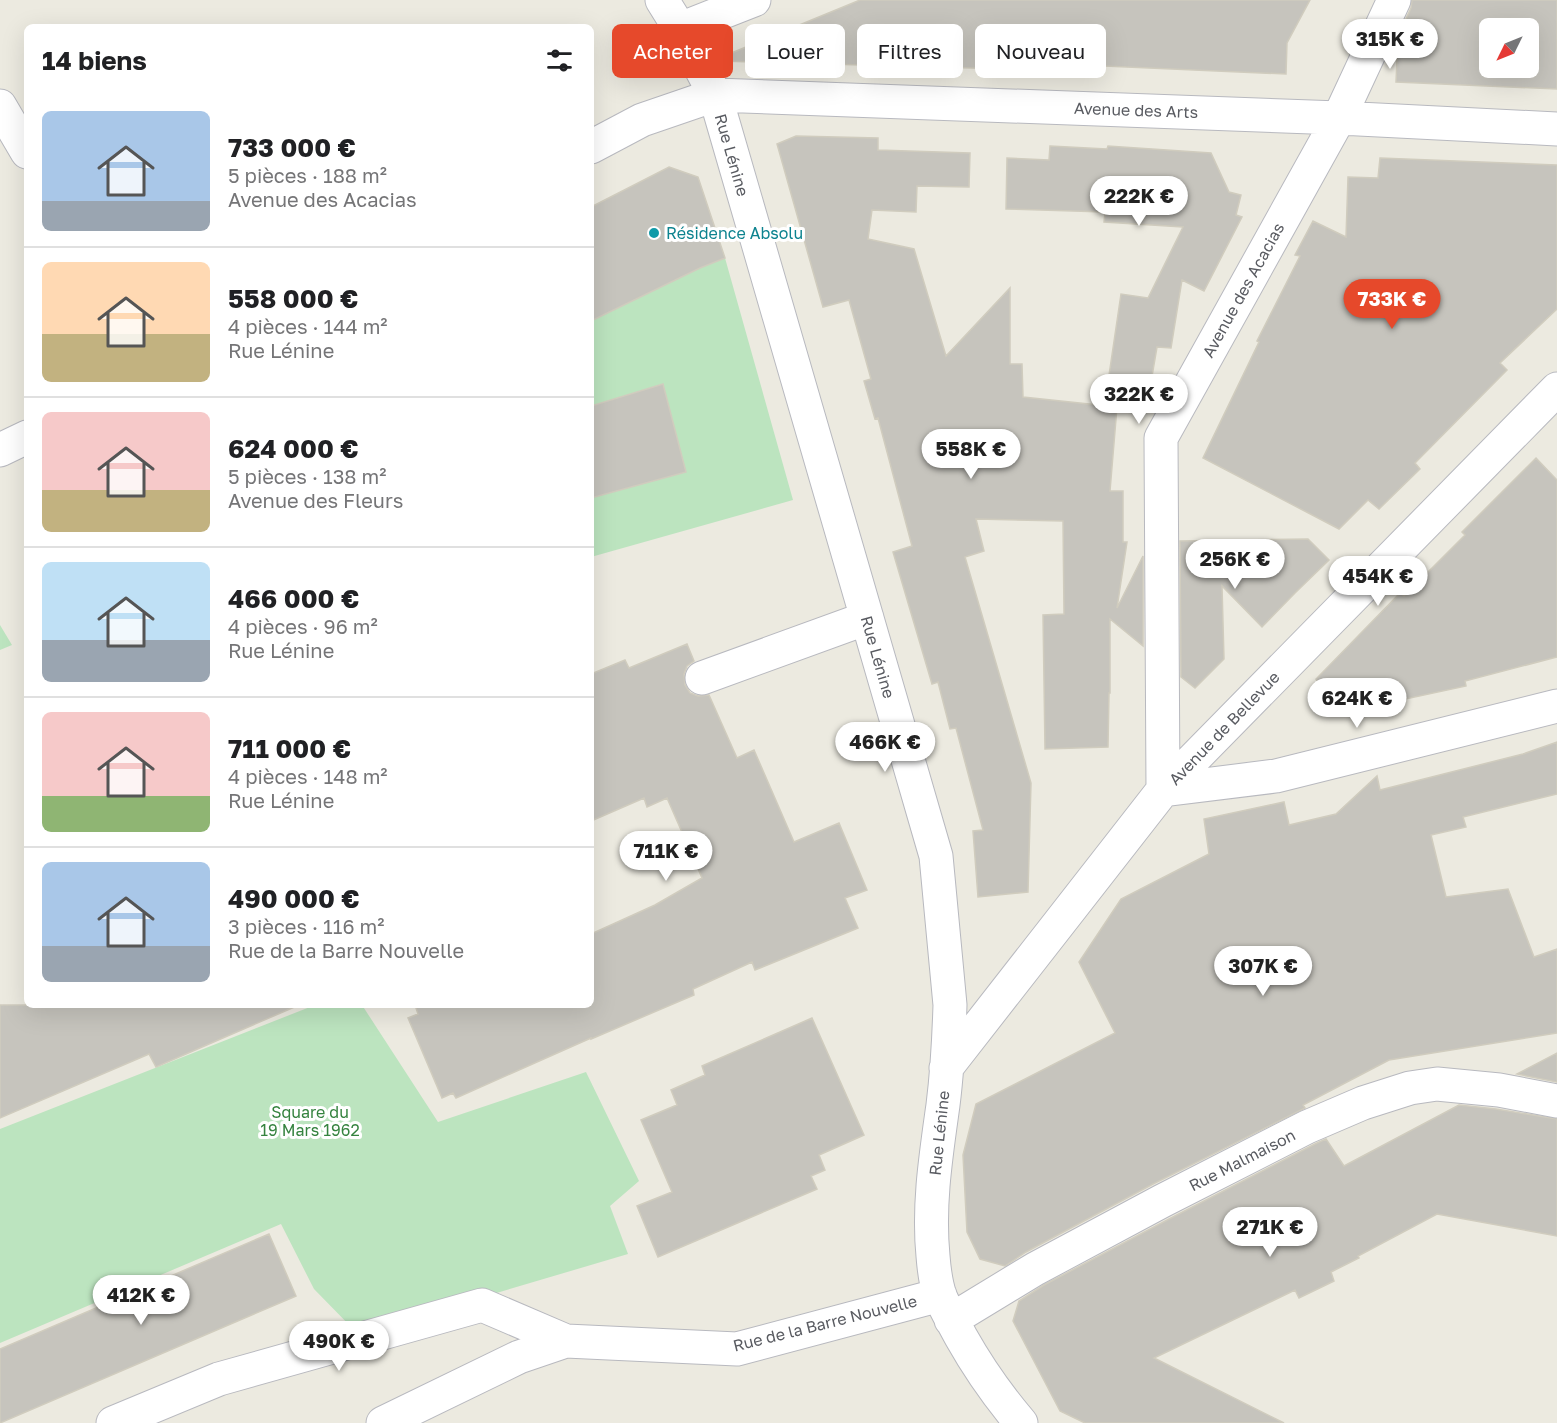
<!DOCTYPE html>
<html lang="fr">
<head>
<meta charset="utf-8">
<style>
	:root { --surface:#fff; --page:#f6f6f6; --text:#202124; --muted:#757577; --line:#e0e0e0; --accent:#e6492b }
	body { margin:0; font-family:"Golos Text",sans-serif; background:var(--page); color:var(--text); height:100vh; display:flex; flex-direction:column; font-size:22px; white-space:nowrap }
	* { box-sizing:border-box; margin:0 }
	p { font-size:20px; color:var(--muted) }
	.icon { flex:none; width:33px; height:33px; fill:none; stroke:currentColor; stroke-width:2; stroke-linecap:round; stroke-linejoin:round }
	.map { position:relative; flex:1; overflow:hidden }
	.side { position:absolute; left:24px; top:24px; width:570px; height:984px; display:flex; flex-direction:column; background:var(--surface); border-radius:9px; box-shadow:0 6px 24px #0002 }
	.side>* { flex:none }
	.banner { position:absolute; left:612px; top:24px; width:570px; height:54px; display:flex; gap:12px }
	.needle { width:39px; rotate:227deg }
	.buttons { position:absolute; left:1479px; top:18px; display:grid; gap:12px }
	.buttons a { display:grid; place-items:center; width:60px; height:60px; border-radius:9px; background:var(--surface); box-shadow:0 6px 24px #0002; font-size:30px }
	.price { position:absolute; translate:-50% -51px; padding:0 14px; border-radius:21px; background:#fff; color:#222; font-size:20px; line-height:39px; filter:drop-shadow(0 2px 3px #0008) }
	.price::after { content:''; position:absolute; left:50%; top:36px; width:18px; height:14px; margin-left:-9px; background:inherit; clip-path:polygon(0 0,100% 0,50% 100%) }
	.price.on { background:var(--accent); color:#fff }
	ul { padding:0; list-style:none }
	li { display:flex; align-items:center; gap:18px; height:150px; padding:0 18px }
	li+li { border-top:2px solid var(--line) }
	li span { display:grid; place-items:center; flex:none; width:168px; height:120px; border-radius:9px; color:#555 }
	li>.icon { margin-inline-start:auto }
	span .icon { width:72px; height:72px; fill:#fffc; stroke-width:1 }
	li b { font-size:26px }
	h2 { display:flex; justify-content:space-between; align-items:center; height:72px; padding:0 18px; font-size:26px }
	.chip { padding:0 21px; border-radius:9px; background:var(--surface); box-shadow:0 6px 24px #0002; font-size:21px; line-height:54px }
	.chip.on { background:var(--accent); color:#fff }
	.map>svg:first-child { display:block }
	.green { fill:#bce4bf }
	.building { fill:#c6c4bd; stroke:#d0ccbe; stroke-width:1.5; fill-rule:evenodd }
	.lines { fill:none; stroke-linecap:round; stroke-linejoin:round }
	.minor-casing { stroke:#b8b9bf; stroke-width:35 }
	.minor { stroke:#fff; stroke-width:33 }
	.culture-dot { fill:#0f9aa8; stroke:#fff; stroke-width:2 }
	.labels { text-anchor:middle; stroke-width:6; stroke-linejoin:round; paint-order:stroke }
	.street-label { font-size:16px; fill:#595b61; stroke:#fff }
	.culture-label { font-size:16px; fill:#0d838f; stroke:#fff; text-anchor:start }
	.park-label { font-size:16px; fill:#35833f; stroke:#fff }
</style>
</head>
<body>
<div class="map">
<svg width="1557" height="1423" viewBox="0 0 1557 1423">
	<rect width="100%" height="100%" fill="#eceae0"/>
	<path class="green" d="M725 258 793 500 591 557V498L662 384 591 406V321L700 268Z
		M0 625 12 645 0 650Z
		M315 1005H362L438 1122 586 1072 639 1181 610 1206 628 1254 358 1334 314 1289 281 1224 0 1343V1129Z"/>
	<path class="building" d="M860 0H1310L1287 43 1286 74 1082 65V71L718 61 717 59Z
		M1412 0H1557V89L1396 82 1398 36 1411 8ZM1490 28H1528V68H1490Z
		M796 136 878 138V150L970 153 969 187 917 186 916 212 872 210 868 239 914 249 946 356 1010 288V364H1022L1023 397 1117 407 1110 491H1123V542H1127L1117 608 1143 556V646L1110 619V693H1109L1108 747 1045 749 1043 615 1064 614 1063 521 976 519 984 551 965 557 1031 783 1028 892 978 897 973 831 983 830 956 728 950 729 938 682 932 684 893 552 912 546 878 418 875 419 864 381 871 379 849 300 823 307 777 144Z
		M1050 146 1107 149 1108 146 1211 153 1229 192 1241 195 1236 215 1242 217 1204 291 1182 280 1171 348 1157 347 1150 388 1108 382 1121 294 1148 298 1183 227 1104 222 1105 212 1006 209 1007 158 1049 160Z
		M1380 158 1557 165V309L1500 363 1507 370 1415 463 1420 469 1379 509 1368 500 1339 529 1203 458 1259 342 1257 341 1300 256 1295 255 1313 221 1346 237 1348 177 1378 178Z
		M669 167 698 177 725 258 700 268 591 321V207Z
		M663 384 686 472 591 498V406Z
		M1536 458 1557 480V657L1465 681 1466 686 1336 714 1316 679 1400 593 1404 596 1465 535 1462 532Z
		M1308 539 1329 560 1295 593 1262 627 1222 586 1224 659 1195 688 1181 677 1180 541Z
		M687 644 694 661 687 666 684 674 685 685 690 693 698 696 709 695 737 758 754 750 794 842 839 823 867 890 845 898 858 928 755 970 752 962 693 989 694 995 591 1039V1038L456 1098 453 1093 442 1098 408 1018 418 1014 415 1005H591V934L655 905 702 878 667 798 647 807 644 798 591 821V674L625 660 629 668Z
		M1557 742V794L1463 817 1466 827 1431 835 1446 897 1508 889 1534 957 1557 949V1033L1389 1060 1303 1105 1305 1108 1153 1184 1026 1252 1005 1266 980 1259 967 1232 963 1155 976 1104 1115 1033 1079 962 1121 899 1209 854 1204 819 1284 802 1289 825 1336 814 1377 776 1380 790 1523 754Z
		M0 1005H299L156 1067 149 1054 0 1118Z
		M812 1018 864 1135 819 1155 825 1170 811 1176 817 1189 658 1257 637 1206 672 1192 641 1120 677 1105 671 1090 705 1075 702 1066Z
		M1557 1053V1082L1517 1074Z
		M1459 1105 1496 1109 1557 1119V1236L1437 1214 1358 1256 1359 1258 1331 1272 1334 1281 1299 1298 1295 1290 1154 1358 1284 1423H1085L1060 1411 1013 1321 1019 1301 1044 1285 1171 1218 1315 1144 1326 1139 1344 1166Z
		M269 1234 296 1296 0 1423V1349Z"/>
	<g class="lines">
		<g class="minor-casing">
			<path id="minor" d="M662 0 680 29 715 95 936 856 950 1005C949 1037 947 1073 943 1105 936 1155 928 1205 933 1256 934 1269 936 1284 940 1296 946 1310 954 1324 961 1337 979 1369 998 1396 1021 1423
				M680 29 754 0
				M0 106 27 152
				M591 147 642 120 715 95 1339 118 1557 129
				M0 450 27 437
				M702 678 867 618
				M1163 790 1161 438 1339 118 1394 0
				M1163 790 1276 776 1557 706
				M946 1068 1163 790 1557 389
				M951 1320 1035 1269 1162 1201 1307 1127 1363 1103 1410 1088 1437 1084 1499 1090 1557 1101
				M113 1423 219 1379 482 1305 566 1341
				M383 1423 519 1357 566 1341 737 1349 940 1295"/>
		</g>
		<use href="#minor" class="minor"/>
	</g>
	<circle class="culture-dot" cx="654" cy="233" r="6"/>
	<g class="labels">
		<g class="street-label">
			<text transform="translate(1136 110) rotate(2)" y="6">Avenue des Arts</text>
			<text transform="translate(732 155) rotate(74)" y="6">Rue Lénine</text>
			<text transform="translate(1243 290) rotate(-61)" y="6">Avenue des Acacias</text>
			<text transform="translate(878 657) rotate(74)" y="6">Rue Lénine</text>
			<text transform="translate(1224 728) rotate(-46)" y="6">Avenue de Bellevue</text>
			<text transform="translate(939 1133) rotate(-84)" y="6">Rue Lénine</text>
			<text transform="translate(1242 1160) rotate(-27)" y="6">Rue Malmaison</text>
			<text transform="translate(825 1323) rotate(-14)" y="6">Rue de la Barre Nouvelle</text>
		</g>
		<g class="culture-label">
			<text x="666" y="239">Résidence Absolu</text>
		</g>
		<g class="park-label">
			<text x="310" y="1118">Square du<tspan x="310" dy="18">19 Mars 1962</tspan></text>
		</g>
	</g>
</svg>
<div class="buttons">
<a><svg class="needle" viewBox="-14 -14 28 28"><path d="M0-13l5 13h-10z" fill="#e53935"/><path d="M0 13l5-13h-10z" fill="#757577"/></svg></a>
</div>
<b class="price" style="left:1390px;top:70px">315K €</b>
<b class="price" style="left:1139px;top:227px">222K €</b>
<b class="price on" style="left:1392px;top:330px">733K €</b>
<b class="price" style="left:1139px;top:425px">322K €</b>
<b class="price" style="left:971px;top:480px">558K €</b>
<b class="price" style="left:1235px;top:590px">256K €</b>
<b class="price" style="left:1378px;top:607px">454K €</b>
<b class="price" style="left:1357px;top:729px">624K €</b>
<b class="price" style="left:885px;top:773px">466K €</b>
<b class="price" style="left:666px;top:882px">711K €</b>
<b class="price" style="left:1263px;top:997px">307K €</b>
<b class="price" style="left:1270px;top:1258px">271K €</b>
<b class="price" style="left:141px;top:1326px">412K €</b>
<b class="price" style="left:339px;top:1372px">490K €</b>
<div class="banner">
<a class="chip on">Acheter</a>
<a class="chip">Louer</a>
<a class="chip">Filtres</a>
<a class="chip">Nouveau</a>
</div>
<section class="side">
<h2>14 biens<svg class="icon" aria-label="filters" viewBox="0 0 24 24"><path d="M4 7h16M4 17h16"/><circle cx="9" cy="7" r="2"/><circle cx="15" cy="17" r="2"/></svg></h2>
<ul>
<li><span style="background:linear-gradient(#a9c7e8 75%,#9aa5b1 0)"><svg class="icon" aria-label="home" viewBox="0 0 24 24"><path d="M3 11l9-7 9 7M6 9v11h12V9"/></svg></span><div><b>733 000 €</b><p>5 pièces · 188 m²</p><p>Avenue des Acacias</p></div></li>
<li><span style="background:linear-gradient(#ffd9b3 60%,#c2b280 0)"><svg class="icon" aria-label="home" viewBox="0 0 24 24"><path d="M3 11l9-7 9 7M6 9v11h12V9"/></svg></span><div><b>558 000 €</b><p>4 pièces · 144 m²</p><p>Rue Lénine</p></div></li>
<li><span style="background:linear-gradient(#f6c9c9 65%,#c2b280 0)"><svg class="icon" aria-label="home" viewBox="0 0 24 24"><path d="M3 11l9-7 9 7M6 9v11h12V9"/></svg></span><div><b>624 000 €</b><p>5 pièces · 138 m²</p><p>Avenue des Fleurs</p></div></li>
<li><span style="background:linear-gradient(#bfe0f5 65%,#9aa5b1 0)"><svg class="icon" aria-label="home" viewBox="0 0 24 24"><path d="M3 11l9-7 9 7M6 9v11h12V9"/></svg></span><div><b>466 000 €</b><p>4 pièces · 96 m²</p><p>Rue Lénine</p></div></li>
<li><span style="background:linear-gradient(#f6c9c9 70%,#8fb573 0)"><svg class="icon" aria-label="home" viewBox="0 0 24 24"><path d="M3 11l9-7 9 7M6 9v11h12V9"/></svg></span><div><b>711 000 €</b><p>4 pièces · 148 m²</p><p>Rue Lénine</p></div></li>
<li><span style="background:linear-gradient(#a9c7e8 70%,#9aa5b1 0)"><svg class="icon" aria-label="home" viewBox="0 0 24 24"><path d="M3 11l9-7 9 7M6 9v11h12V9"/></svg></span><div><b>490 000 €</b><p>3 pièces · 116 m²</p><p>Rue de la Barre Nouvelle</p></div></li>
</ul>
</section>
</div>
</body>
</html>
